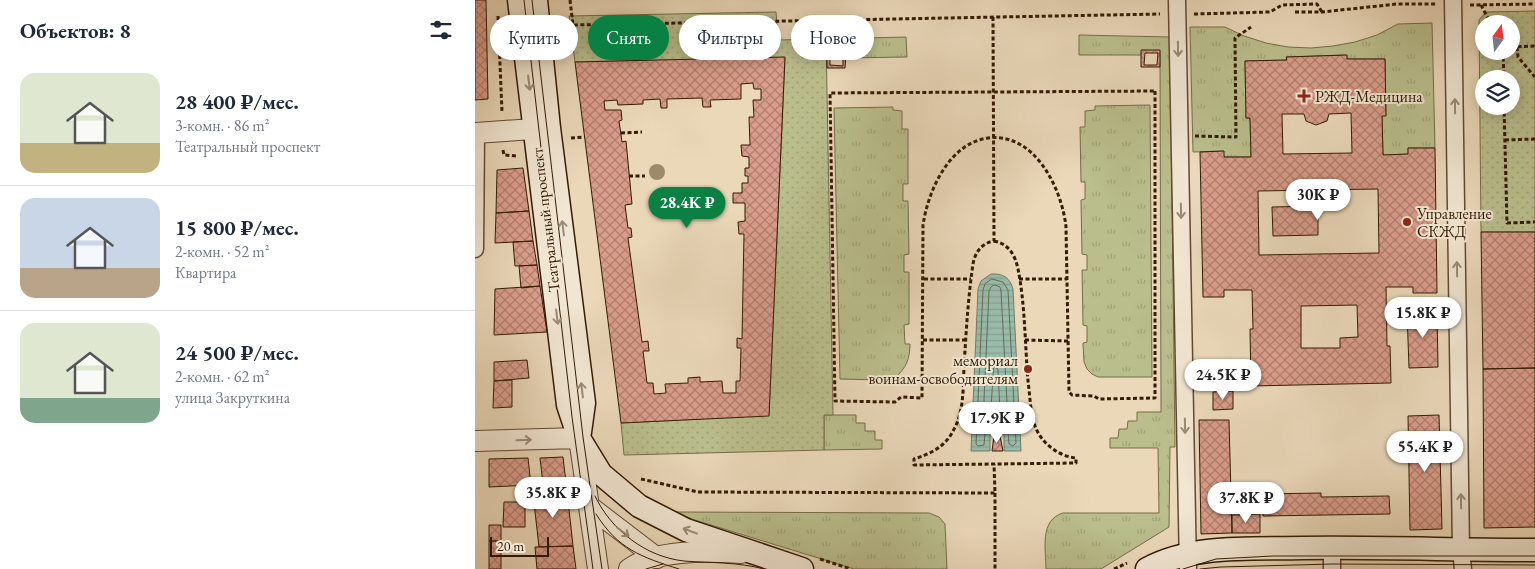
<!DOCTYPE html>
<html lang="ru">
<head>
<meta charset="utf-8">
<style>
	:root { --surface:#fff; --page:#f2f2f3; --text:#1f2937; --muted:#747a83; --line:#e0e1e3; --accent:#0b8043 }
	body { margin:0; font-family:"EB Garamond",serif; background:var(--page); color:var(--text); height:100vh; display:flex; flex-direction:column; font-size:19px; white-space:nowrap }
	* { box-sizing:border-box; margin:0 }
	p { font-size:16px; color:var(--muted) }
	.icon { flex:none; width:28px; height:28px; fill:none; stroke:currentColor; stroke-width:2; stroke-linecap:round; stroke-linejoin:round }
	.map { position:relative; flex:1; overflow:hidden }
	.panel { display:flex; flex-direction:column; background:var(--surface); width:475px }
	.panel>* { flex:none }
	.banner { position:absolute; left:15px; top:15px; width:475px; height:45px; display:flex; gap:10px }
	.needle { width:32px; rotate:15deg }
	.buttons { position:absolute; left:1000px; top:15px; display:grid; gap:10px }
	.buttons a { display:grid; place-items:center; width:45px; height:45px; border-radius:50%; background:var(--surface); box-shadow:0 2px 12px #0003; font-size:25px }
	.scale { position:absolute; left:15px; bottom:12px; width:59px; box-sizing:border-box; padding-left:5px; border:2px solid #331a02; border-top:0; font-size:14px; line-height:18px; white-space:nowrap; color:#331a02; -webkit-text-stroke:4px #f1e6d2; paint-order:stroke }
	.price { position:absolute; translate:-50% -42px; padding:0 11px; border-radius:18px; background:#fff; color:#222; font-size:16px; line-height:32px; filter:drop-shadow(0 1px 2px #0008) }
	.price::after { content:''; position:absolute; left:50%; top:30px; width:15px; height:11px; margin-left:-8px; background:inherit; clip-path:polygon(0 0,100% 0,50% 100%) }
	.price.current { background:var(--accent); color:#fff }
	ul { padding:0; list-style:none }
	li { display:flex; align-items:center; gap:15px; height:125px; padding:0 20px }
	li+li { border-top:1px solid var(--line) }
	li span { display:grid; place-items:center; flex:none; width:140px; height:100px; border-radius:15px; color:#555 }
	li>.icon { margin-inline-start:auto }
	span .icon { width:60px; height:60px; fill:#fffc; stroke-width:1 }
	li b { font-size:21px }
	h2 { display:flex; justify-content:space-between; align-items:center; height:60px; padding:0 20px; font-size:21px }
	.pill { padding:0 18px; border-radius:22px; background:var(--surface); box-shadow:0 2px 12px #0003; font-size:18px; line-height:45px }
	.pill.current { background:var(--accent); color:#fff }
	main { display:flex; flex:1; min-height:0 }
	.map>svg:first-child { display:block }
	.grass { fill:url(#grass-tufts); stroke:#766c48 }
	.park { fill:url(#park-dots); stroke:#766c48; fill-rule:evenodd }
	.water { fill:url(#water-rules); stroke:#707b67 }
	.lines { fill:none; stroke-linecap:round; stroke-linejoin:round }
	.shore { stroke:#666a56; stroke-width:1 }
	.building { fill:url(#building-cross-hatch); stroke:#331a02; fill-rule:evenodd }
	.minor-casing { stroke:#614a30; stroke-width:19 }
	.tertiary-casing { stroke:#614a30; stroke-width:22 }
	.secondary-casing { stroke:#331a02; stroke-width:25 }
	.path { stroke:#331a02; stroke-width:3; stroke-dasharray:4 2.5; stroke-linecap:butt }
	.minor { stroke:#f1e6d2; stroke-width:16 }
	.tertiary { stroke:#f1e6d2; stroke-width:20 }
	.secondary { stroke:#f1e6d2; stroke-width:22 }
	.tram { stroke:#331a02; stroke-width:1 }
	.tree { fill:#9c8a6b }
	.oneway { stroke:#9c8a74 }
	.poi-dot { fill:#8f2418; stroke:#f1e6d2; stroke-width:2 }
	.labels { text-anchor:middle; stroke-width:4; stroke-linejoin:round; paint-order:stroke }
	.poi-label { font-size:16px; fill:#331a02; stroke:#f1e6d2; text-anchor:start }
	.street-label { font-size:16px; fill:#331a02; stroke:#f1e6d2 }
</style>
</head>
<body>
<main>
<section class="panel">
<h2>Объектов: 8<svg class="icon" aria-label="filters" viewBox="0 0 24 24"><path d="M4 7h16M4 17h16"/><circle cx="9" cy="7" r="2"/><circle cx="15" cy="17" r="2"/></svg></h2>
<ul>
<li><span style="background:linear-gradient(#dfe7d0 70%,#c2b280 0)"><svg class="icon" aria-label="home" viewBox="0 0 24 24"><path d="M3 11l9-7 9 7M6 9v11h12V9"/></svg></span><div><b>28 400 ₽/мес.</b><p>3-комн. · 86 m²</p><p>Театральный проспект</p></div></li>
<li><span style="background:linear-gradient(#c9d6e8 70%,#b9a48a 0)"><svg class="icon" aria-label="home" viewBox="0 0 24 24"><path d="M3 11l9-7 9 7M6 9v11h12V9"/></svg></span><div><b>15 800 ₽/мес.</b><p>2-комн. · 52 m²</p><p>Квартира</p></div></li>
<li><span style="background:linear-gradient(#dfe7d0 75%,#7fa58c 0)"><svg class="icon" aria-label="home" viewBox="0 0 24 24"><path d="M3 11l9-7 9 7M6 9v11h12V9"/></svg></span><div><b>24 500 ₽/мес.</b><p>2-комн. · 62 m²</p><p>улица Закруткина</p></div></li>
</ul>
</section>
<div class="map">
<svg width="1060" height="569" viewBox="0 0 1060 569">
	<defs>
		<pattern id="grass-tufts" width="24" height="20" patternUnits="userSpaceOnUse" patternTransform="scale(1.25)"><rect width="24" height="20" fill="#babe8d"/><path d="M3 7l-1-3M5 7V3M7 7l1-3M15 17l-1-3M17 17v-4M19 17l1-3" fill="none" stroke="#a0a378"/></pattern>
		<pattern id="park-dots" width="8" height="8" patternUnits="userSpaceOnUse" patternTransform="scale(1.25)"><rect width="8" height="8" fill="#babe8d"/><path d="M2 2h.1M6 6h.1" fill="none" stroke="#a0a378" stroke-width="1.8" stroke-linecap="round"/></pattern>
		<pattern id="water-rules" width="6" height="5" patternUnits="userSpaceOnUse" patternTransform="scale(1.25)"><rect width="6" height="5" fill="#9ba"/><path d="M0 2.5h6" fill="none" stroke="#84a091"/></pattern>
		<pattern id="building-cross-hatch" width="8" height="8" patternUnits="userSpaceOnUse" patternTransform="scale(1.25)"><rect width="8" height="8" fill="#da9d8b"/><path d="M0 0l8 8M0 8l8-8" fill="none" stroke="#b17f6f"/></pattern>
	</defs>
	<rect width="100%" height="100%" fill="#ead8b9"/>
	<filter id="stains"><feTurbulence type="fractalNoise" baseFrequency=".004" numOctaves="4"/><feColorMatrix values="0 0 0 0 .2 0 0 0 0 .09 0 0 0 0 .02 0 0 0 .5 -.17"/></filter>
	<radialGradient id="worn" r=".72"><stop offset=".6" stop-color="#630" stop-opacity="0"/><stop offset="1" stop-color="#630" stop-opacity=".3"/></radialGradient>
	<path class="grass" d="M957 23 960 148H933V154L908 155 907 116 911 115 910 59H872L871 55 812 57V60L770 61 771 118H775L776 157H749L748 151 718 152 715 27H750L769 36 791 43 813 47 836 48 858 46 880 42 902 35 923 24Z
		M604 35 695 37 700 447H695L694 527 626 569H571C571 550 564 520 588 513H684L683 448H635V438H643L644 429H652L653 421H662V412H686L685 51 667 50 666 55H604Z
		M431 37 432 57 370 58V53H352L351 39Z
		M675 105 677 377H623L617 374 612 369 609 362 608 343 612 342V326L608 325 607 270H612V255L607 254 606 200 610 199V182H606L605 127H610V111L620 110V106Z
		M418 107V110L427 111V129H433V184H428V201H433L434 254 429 255V272H434V324L429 325 430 344H435C435 359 431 368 420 378L409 380 365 379 359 108Z
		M349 415H381V423H390V431H400V440H407V449L349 450Z
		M200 512 454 513 464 517 470 524 472 569H379L210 517Z"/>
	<path class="park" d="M1060 11V232H1006L1004 20 1011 12ZM1009 24H1036V51H1009ZM1009 79H1036V106H1009Z
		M301 12 303 40 351 39 358 415H349V450L149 455 146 423 294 415 310 58 100 62 94 16Z"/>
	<path class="water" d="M516 274C528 273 535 278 538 289L546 451H529V434H515V451H496L503 289 506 281Z"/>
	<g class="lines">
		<path class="shore" d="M517 279 528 282 533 290 541 443 538 446 534 444 533 432 529 429 513 430 510 434 509 445 503 446 501 444 508 290 510 284Z
			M520 285 525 287 526 291 533 421 531 423 511 424 508 421 514 291 516 287Z
			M519 367 523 369 525 413 523 416 518 415 516 413Z"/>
	</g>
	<path class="building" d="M0 0H11L13 99 0 100Z
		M666 50H685V67H666ZM670 53H683L682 65H669Z
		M352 53H371L370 68H352ZM355 55H368V66L355 65Z
		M872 55V59H910L911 116H907L908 155 933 154V148H960L962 293H938V287H911L912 346H915L916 383 776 386 775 329H778L777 290H749V297H728L725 152 749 151V157H776L775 118H771L770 61 812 60 811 57ZM876 113 877 153 808 154 807 114H829L831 121 841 125 852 121 854 114ZM903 189 904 253 784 255 783 191ZM882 305 883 337 865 338V348H826V306Z
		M310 57 294 416 146 423 100 62ZM278 83 279 89H286V100H278L279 117H274L275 145H266L267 156 274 157V168H270V176H273V183H267V193H258V203H270V221L263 222 264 234H269L267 339 262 338V348H266L265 381H261V393H248L247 381 225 382V377L213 378V383L190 384 191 393 179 394 178 383H172L168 351H174L173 341 167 342 153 238 157 237 156 228H153L150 205 157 204 151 141 147 142 144 121 147 120 146 110H130L129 101 142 100 143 105 168 104V100L185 99 186 108H192V99L227 98 228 107H236L235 100 266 99V84Z
		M48 168 54 211 21 213 22 170Z
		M185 192H217V207L185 206Z
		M843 206V235L798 236 797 207Z
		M54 211 58 241 20 243 21 213Z
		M1006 232H1060V368L1008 369Z
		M58 241 62 265 40 266 38 242Z
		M62 265 65 286 46 288 44 266Z
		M65 286 72 332 19 335 20 289Z
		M962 311 963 367 934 368 932 312Z
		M52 360 54 378 19 381V362Z
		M1060 368V527L1009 528 1008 369Z
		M37 380V407L18 408 19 381Z
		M758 391V409L738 410V392Z
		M964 415 967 529 935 530 933 416Z
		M724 420H754L757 533 726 534Z
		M519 436H525L528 451H517Z
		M88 457 92 491 69 493 65 458Z
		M53 458 56 485 14 487V459Z
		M92 491 98 546 64 547 58 494Z
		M846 493V497L914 496 915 514 788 516 787 494Z
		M29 502H50V527H28Z
		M785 514V533H757V515Z
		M14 525H26V541H14Z
		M14 541H26V569H14Z
		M98 546 101 569H62L60 547Z"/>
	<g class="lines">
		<g class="minor-casing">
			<path id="minor" d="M702 0 713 569
				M978 0 986 550 988 569
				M0 249 1 133
				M857 569V548"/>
		</g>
		<g class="tertiary-casing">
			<path id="tertiary" d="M0 133 74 128
				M0 441 104 438 123 569
				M114 506 182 558
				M154 569C182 549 233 551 266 553"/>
		</g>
		<g class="secondary-casing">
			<path id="secondary" d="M44 0 93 405 104 438 126 474 164 506 211 530 327 569
				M61 0 74 128 109 403 105 432
				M672 569C719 544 776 549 828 548 905 547 983 550 1060 550"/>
		</g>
		<path class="path" d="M95 0 98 25 685 14
			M995 5 1060 4
			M1006 5 1016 24
			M820 12H847L922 4H961
			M719 14 795 12 807 5 842 4 847 12
			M23 16 27 112
			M518 17 519 241
			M84 26 98 25
			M1036 47 1060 46
			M1042 47 1043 57 1060 77
			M1028 51 1029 79
			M680 91V398L624 399 619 396 597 395 594 392 591 227C587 189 560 132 513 138 474 143 453 191 448 225L447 398 426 397 420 402 360 401 355 93Z
			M1029 106 1032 223 1060 222
			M146 133 167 132
			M720 136 761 137 760 38 776 27
			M96 138 109 137
			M1030 140 1060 139
			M28 150 29 155 42 156
			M154 176H170
			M519 241C534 244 540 255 543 269 550 303 550 345 553 381 555 395 555 412 560 426 566 443 583 456 601 458V463L439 465V459C455 454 470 447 478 431 489 413 488 388 489 368 491 333 493 298 498 264 500 252 507 243 519 241Z
			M449 279H496
			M544 279H592
			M448 340H491
			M550 340 593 341
			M166 479 223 492 520 493 519 464
			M520 493V569
			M345 559 376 569
			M639 569 652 563"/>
		<use href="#minor" class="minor"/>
		<use href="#tertiary" class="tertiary"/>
		<use href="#secondary" class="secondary"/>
		<path class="tram" d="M49 0 97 417 118 569
			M57 0 108 437 127 569
			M120 496C136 530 171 557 209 561 236 563 263 562 289 569
			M121 514C143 549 166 557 204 569
			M171 569 188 564
			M708 569 741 559 798 556H1060
			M725 569 746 567 857 564 1060 565"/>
	</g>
	<circle class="tree" cx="182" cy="172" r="8"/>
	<defs><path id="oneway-shaft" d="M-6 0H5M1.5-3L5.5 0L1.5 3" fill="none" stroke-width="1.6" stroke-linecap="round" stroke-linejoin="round" transform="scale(1.25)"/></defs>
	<g class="oneway">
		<use href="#oneway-shaft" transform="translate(703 49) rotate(89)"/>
		<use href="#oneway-shaft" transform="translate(54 83) rotate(83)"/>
		<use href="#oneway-shaft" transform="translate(980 106) rotate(-91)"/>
		<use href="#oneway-shaft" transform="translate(706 211) rotate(89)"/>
		<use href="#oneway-shaft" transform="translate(88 228) rotate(-97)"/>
		<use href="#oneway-shaft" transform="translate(982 269) rotate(-91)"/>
		<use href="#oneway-shaft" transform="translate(82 317) rotate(83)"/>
		<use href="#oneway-shaft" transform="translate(107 390) rotate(-97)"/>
		<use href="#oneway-shaft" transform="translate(710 426) rotate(89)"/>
		<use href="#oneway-shaft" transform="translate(49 440) rotate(-2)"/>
		<use href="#oneway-shaft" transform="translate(986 501) rotate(-91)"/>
		<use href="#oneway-shaft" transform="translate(215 531) rotate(-159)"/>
		<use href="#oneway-shaft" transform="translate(148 532) rotate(37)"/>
	</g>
	<g class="poi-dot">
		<path d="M826.5 88.5h5v5h5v5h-5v5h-5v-5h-5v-5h5z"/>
		<circle cx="932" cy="222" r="5"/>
		<circle cx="553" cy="369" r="5"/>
	</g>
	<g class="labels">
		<g class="poi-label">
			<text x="840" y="102">РЖД-Медицина</text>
			<text x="942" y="219">Управление<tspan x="942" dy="18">СКЖД</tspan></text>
			<text x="543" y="366" text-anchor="end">мемориал<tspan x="543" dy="18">воинам-освободителям</tspan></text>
		</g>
		<g class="street-label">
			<text transform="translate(70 220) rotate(-97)" y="6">Театральный проспект</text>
		</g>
	</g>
	<rect width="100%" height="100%" filter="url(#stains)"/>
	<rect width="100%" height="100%" fill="url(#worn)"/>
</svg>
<div class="buttons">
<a><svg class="needle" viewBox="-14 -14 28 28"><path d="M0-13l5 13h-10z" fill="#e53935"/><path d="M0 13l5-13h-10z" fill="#747a83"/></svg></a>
<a><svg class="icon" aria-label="layers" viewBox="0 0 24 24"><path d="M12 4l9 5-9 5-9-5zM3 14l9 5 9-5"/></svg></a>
</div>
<div class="scale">20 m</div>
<b class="price" style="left:843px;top:221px">30K ₽</b>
<b class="price current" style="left:212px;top:229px">28.4K ₽</b>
<b class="price" style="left:948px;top:339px">15.8K ₽</b>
<b class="price" style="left:748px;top:401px">24.5K ₽</b>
<b class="price" style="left:522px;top:444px">17.9K ₽</b>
<b class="price" style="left:950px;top:473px">55.4K ₽</b>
<b class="price" style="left:78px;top:519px">35.8K ₽</b>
<b class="price" style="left:771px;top:524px">37.8K ₽</b>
<div class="banner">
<a class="pill">Купить</a>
<a class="pill current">Снять</a>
<a class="pill">Фильтры</a>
<a class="pill">Новое</a>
</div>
</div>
</main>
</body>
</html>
